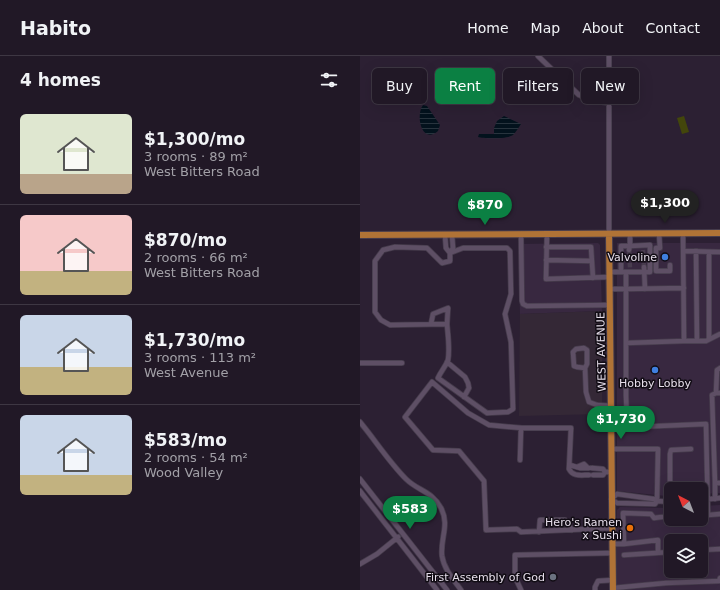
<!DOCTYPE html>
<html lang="en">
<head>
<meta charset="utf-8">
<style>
	:root { --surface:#211826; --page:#2d2532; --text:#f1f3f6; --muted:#a2a0a7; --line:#3e3743; --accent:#0b8043 }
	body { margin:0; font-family:"DejaVu Sans",sans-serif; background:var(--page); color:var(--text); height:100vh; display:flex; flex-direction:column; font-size:15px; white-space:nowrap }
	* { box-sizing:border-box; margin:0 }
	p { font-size:13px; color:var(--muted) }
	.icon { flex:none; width:22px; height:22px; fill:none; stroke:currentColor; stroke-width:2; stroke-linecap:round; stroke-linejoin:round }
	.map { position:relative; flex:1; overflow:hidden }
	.drawer { display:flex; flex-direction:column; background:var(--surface); width:360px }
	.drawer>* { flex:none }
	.banner { position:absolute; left:12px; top:12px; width:288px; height:36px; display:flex; gap:8px }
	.needle { width:26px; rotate:318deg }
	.tools { position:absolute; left:304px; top:426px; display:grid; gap:8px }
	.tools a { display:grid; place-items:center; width:44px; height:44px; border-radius:6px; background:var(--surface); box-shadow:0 4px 16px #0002,0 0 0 1px var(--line); font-size:20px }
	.price { position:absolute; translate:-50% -34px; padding:0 9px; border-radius:14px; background:var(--accent); color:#fff; font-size:13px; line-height:26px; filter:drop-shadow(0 1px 2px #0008) }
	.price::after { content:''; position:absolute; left:50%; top:24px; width:12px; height:9px; margin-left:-6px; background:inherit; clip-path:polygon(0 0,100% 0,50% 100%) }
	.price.on { background:#222; color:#fff }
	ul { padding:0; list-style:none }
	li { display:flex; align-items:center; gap:12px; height:100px; padding:0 20px }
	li+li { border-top:1px solid var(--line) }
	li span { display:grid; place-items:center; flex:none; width:112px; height:80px; border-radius:6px; color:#555 }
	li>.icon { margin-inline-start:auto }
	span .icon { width:48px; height:48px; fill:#fffc; stroke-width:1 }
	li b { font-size:17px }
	h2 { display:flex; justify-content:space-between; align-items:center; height:48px; padding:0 20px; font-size:17px }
	.pill { padding:0 14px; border-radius:6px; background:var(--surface); box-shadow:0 4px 16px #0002,0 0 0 1px var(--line); font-size:14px; line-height:36px }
	.pill.on { background:var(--accent); color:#fff }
	header { display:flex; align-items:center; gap:24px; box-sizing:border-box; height:56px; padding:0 20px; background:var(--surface); border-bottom:1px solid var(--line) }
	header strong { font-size:19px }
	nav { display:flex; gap:22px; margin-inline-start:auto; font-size:14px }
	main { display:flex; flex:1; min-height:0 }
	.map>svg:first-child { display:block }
	.built { fill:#382840; fill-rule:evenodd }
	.industrial { fill:#342836 }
	.pitch { fill:#43460b }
	.water { fill:url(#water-rules) }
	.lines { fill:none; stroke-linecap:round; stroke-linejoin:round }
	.minor-tunnel { stroke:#483c4e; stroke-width:4.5; stroke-dasharray:4.5 2; stroke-linecap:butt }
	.minor-casing { stroke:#463c4c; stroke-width:6 }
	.major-casing { stroke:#463c4c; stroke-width:8 }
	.minor { stroke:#5e4f65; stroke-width:4.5 }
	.major { stroke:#b07336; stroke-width:6 }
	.shop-dot { fill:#3f7fe0; stroke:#110c14; stroke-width:1.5 }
	.food-dot { fill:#e8710a; stroke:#110c14; stroke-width:1.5 }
	.worship-dot { fill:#6b7280; stroke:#110c14; stroke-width:1.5 }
	.labels { text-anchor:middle; stroke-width:3; stroke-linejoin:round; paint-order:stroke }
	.poi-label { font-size:11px; fill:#e6deea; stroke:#110c14; text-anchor:end }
	.street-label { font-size:11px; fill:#e6deea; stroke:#110c14 }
</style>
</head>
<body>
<header>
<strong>Habito</strong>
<nav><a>Home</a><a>Map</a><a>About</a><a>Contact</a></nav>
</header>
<main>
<section class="drawer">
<h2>4 homes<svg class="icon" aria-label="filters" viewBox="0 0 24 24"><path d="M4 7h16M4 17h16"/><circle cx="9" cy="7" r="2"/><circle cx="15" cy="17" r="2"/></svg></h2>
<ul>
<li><span style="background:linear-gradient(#dfe7d0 75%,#b9a48a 0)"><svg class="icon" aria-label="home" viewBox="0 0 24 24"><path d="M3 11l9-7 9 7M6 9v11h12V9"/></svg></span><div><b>$1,300/mo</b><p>3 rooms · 89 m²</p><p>West Bitters Road</p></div></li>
<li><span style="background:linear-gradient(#f6c9c9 70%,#c2b280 0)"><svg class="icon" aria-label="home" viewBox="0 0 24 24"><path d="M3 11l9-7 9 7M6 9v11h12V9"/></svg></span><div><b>$870/mo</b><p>2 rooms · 66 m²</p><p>West Bitters Road</p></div></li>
<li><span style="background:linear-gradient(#c9d6e8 65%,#c2b280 0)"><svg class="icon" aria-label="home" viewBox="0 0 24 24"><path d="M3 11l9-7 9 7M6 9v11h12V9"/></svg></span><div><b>$1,730/mo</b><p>3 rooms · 113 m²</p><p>West Avenue</p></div></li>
<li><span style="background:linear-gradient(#c9d6e8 75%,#c2b280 0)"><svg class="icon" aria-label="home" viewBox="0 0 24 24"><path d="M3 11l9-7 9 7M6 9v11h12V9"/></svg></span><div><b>$583/mo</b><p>2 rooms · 54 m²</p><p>Wood Valley</p></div></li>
</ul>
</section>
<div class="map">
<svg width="360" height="534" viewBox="0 0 360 534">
	<defs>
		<pattern id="water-rules" width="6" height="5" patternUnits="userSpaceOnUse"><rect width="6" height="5" fill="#03121d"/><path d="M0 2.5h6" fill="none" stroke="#28343e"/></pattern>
	</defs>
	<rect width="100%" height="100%" fill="#2c2033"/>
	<path class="built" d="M238 187 240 189 242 255 160 258 158 188Z
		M257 187H360V437L341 438V433H311V440H306L257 435Z
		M360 449V534H257V454L260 451 311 452V463H341V450ZM311 485H341V515H311Z"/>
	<path class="industrial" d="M242 255V358L159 360 160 258Z"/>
	<path class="pitch" d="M324 60 329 76 322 78 317 62Z"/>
	<path class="water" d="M63 49 67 50 80 69 78 75C62 89 55 60 63 49Z
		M144 60 161 68C159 71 156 76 153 79 148 83 124 83 118 81L119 78H134V72L137 65Z"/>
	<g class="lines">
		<path class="minor-tunnel" d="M269 194 270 212
			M283 194 284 211"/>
		<g class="minor-casing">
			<path id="minor" d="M178 0 219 39 233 45 250 47
				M249 0V178
				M299 177 300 192H296V215H310V209
				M161 178 162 245 163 248 167 250 250 249
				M187 178 186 223 250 221
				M85 179 86 192 90 197
				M186 191H231L233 222
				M269 194 270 190 290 189V216H261V190H270V177
				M324 195 360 196
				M336 195 337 285
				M349 196V282
				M90 197 103 192H147L150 195 151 238 145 258 151 286 153 353 148 356 127 357 78 322C81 315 86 310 88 304 90 293 88 280 87 268L30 269 21 264 15 256V205L23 194 35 191 67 192 82 207 90 205V197L93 192 92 179
				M186 204 232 205
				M284 211 285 233
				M250 216H261
				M266 216V233L324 232
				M250 233H266V287L324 285 323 177
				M71 268 73 258 88 252 87 268
				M324 285H346L360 278
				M266 287V340L267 364 270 368 275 371 346 368 348 459 360 458
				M87 306 105 321 108 327 109 332 104 341
				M0 307H42
				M225 312 217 311 214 310 213 296 216 293 224 292 227 294V308L225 312 226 336 229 346 237 349 252 350
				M360 312 357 314 356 337H360
				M0 366C15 384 29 406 46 423 58 435 72 435 81 452 90 469 80 482 82 500 84 513 93 523 101 534
				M252 393H298L297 445
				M160 404 161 372
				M210 409 220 412H229
				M217 411 224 408 228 412
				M232 412 243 413 245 416H252
				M229 419C221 419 213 421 209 413L211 372H162L129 369 108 357 72 326 45 361 73 394 99 395 124 425 126 474 157 473 161 476 252 472
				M233 419H243L245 416
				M0 423 87 534
				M355 427 352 339 356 337
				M310 432 336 430
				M0 435 77 534
				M355 443V427H360
				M341 444 360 442
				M297 445 295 448 257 447 251 443 257 438 294 443 297 445 311 446
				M310 445V398L311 394 331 393
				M179 476 180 464H205L212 474
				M252 488H264L263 457 291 458 294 462 309 460 308 445
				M264 488 298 484V497
				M341 494 360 493
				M264 499 311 496
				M0 508 17 498 38 481
				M253 532 306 527 359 525 360 522
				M161 534 155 521V499L252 497
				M235 534V531L238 525 253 524"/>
		</g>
		<g class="major-casing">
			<path id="major" d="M249 178 253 534
				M0 179 360 177"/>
		</g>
		<use href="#minor" class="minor"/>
		<use href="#major" class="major"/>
	</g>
	<g class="shop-dot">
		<circle cx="305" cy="201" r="4"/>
		<circle cx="295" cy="314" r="4"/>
	</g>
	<circle class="food-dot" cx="270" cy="472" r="4"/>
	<circle class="worship-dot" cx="193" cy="521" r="4"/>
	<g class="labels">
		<g class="poi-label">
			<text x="297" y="205">Valvoline</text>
			<text x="295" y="331" text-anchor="middle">Hobby Lobby</text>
			<text x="262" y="470">Hero's Ramen<tspan x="262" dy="13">x Sushi</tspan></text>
			<text x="185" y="525">First Assembly of God</text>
		</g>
		<g class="street-label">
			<text transform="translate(241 296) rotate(-91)" y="4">WEST AVENUE</text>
		</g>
	</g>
</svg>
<div class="tools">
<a><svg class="needle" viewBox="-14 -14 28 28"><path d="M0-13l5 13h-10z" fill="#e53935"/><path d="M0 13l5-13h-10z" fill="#a2a0a7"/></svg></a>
<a><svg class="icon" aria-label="layers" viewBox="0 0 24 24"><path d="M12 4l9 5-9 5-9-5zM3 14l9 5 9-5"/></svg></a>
</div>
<b class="price on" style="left:305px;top:168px">$1,300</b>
<b class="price" style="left:125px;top:170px">$870</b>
<b class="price" style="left:261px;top:384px">$1,730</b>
<b class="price" style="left:50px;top:474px">$583</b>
<div class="banner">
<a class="pill">Buy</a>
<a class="pill on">Rent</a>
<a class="pill">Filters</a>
<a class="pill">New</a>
</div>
</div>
</main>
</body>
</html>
